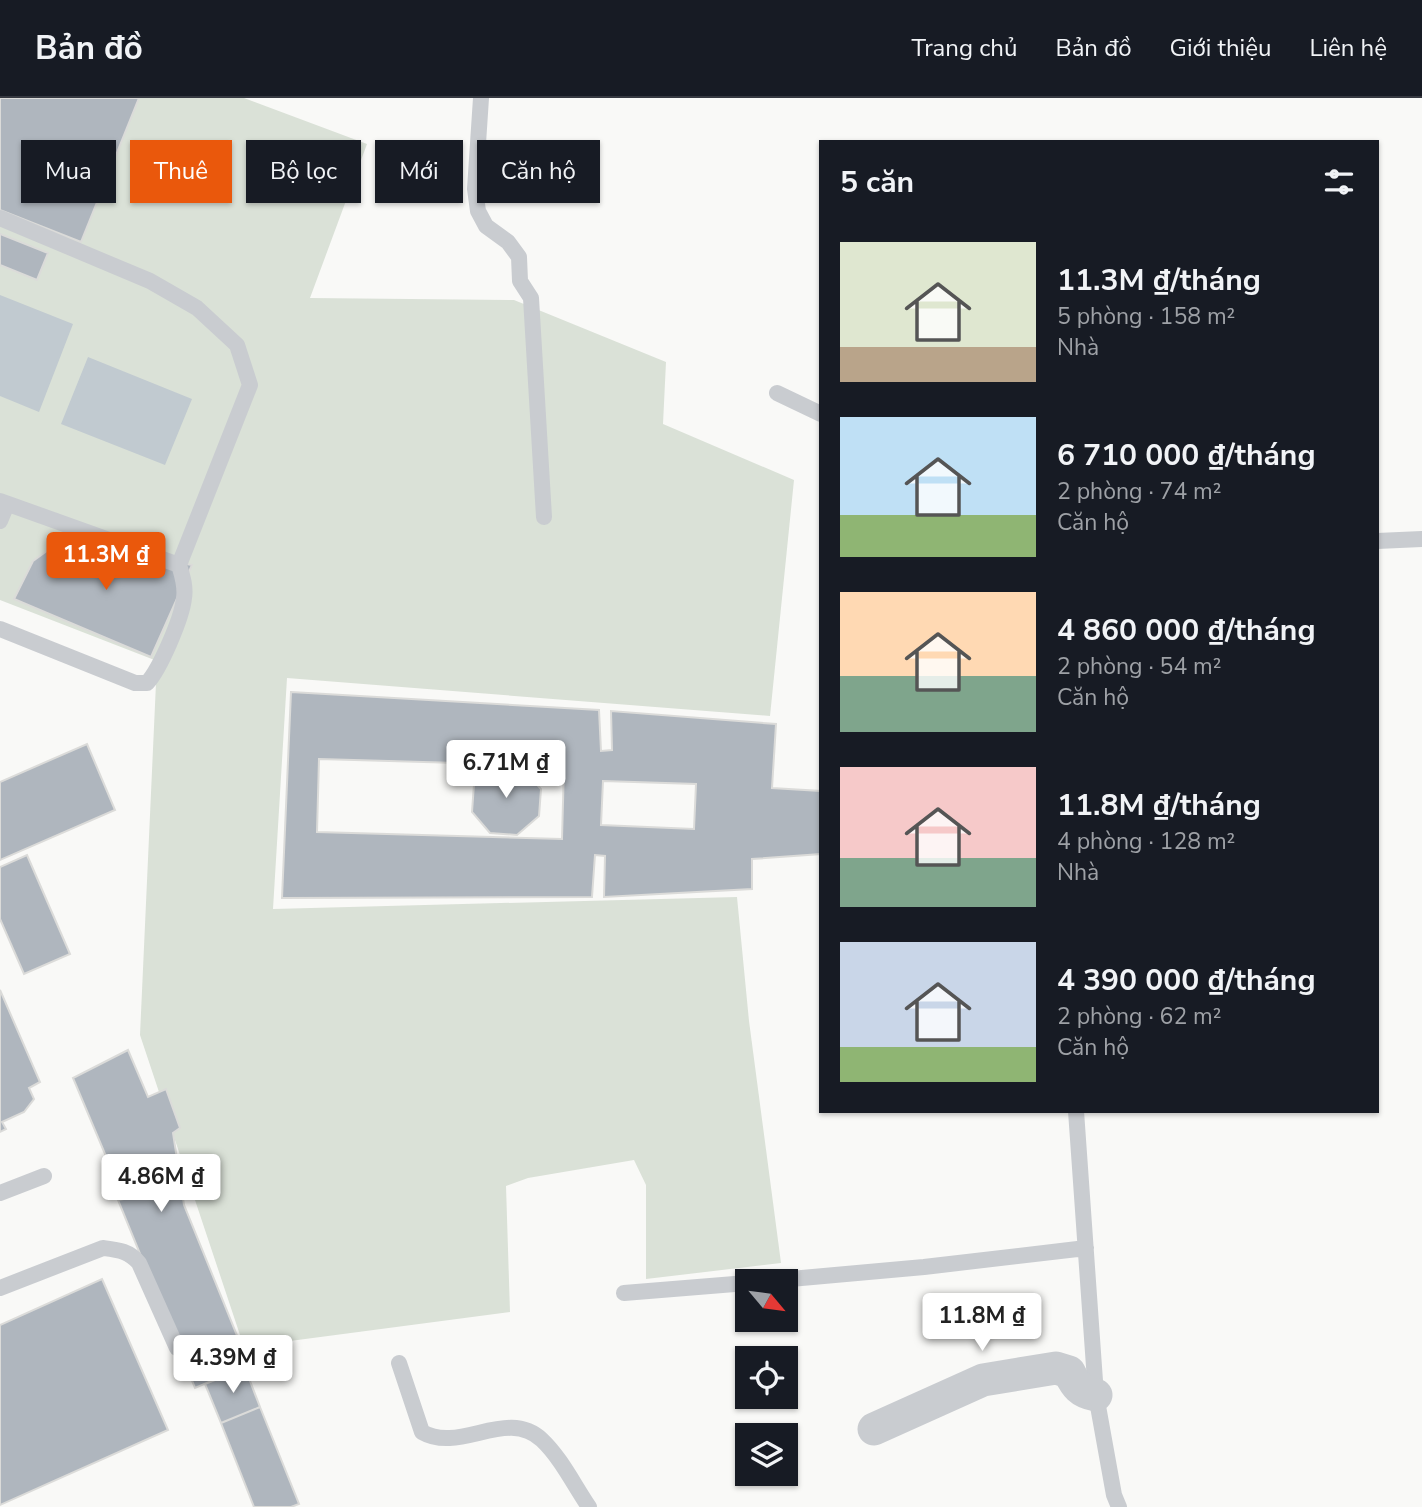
<!DOCTYPE html>
<html lang="vi">
<head>
<meta charset="utf-8">
<style>
	:root { --surface:#171b24; --page:#242831; --text:#f1f3f6; --muted:#9ea1a6; --line:#363941; --accent:#ea580c }
	body { margin:0; font-family:"Nunito Sans",sans-serif; background:var(--page); color:var(--text); height:100vh; display:flex; flex-direction:column; font-size:26px; white-space:nowrap }
	* { box-sizing:border-box; margin:0 }
	p { font-size:23px; color:var(--muted) }
	.icon { flex:none; width:38px; height:38px; fill:none; stroke:currentColor; stroke-width:2; stroke-linecap:round; stroke-linejoin:round }
	.map { position:relative; flex:1; overflow:hidden }
	.details { position:absolute; left:819px; top:42px; width:560px; height:973px; display:flex; flex-direction:column; background:var(--surface); border-radius:0px; box-shadow:0 2px 5px #0004 }
	.details>* { flex:none }
	.guide { position:absolute; left:21px; top:42px; width:665px; height:63px; display:flex; gap:14px }
	.needle { width:46px; rotate:119deg }
	.fabs { position:absolute; left:735px; top:1171px; display:grid; gap:14px }
	.fabs a { display:grid; place-items:center; width:63px; height:63px; border-radius:0px; background:var(--surface); box-shadow:0 2px 5px #0004; font-size:35px }
	.price { position:absolute; translate:-50% -60px; padding:0 16px; border-radius:7px; background:#fff; color:#222; font-size:23px; line-height:46px; filter:drop-shadow(0 2px 4px #0008) }
	.price::after { content:''; position:absolute; left:50%; top:42px; width:21px; height:16px; margin-left:-10px; background:inherit; clip-path:polygon(0 0,100% 0,50% 100%) }
	.price.selected { background:var(--accent); color:#fff }
	ul { padding:0; list-style:none }
	li { display:flex; align-items:center; gap:21px; height:175px; padding:0 21px }
	li span { display:grid; place-items:center; flex:none; width:196px; height:140px; border-radius:0px; color:#555 }
	li>.icon { margin-inline-start:auto }
	span .icon { width:84px; height:84px; fill:#fffc; stroke-width:1 }
	li b { font-size:30px }
	h2 { display:flex; justify-content:space-between; align-items:center; height:84px; padding:0 21px; font-size:30px }
	.pill { padding:0 24px; border-radius:0px; background:var(--surface); box-shadow:0 2px 5px #0004; font-size:24px; line-height:63px }
	.pill.selected { background:var(--accent); color:#fff }
	header { display:flex; align-items:center; gap:42px; box-sizing:border-box; height:98px; padding:0 35px; background:var(--surface); border-bottom:2px solid var(--line) }
	header strong { font-size:33px }
	nav { display:flex; gap:38px; margin-inline-start:auto; font-size:24px }
	.map>svg:first-child { display:block }
	.green { fill:#dae1d7 }
	.water { fill:#c1cad0 }
	.building { fill:#afb6be; stroke:#dbdbd9; stroke-width:2; fill-rule:evenodd }
	.lines { fill:none; stroke-linecap:round; stroke-linejoin:round }
	.lane { stroke:#c9ccd0; stroke-width:16 }
	.street { stroke:#c9ccd0; stroke-width:33 }
</style>
</head>
<body>
<header>
<strong>Bản đồ</strong>
<nav><a>Trang chủ</a><a>Bản đồ</a><a>Giới thiệu</a><a>Liên hệ</a></nav>
</header>
<div class="map">
<svg width="1422" height="1409" viewBox="0 0 1422 1409">
	<rect width="100%" height="100%" fill="#f9f9f7"/>
	<path class="green" d="M0 0H244L367 46 310 200 514 202 666 264 663 326 794 382 770 618 287 580 273 811 737 799 749 923 781 1165 646 1181V1087L634 1062 528 1080 506 1088 510 1214 244 1249 140 937 157 563 0 502Z"/>
	<path class="water" d="M0 197 73 226 39 314 0 298Z
		M88 259 192 301 165 367 61 326Z"/>
	<path class="building" d="M0 0H139L81 144 0 112Z
		M0 136 48 155 37 182 0 167Z
		M77 445 192 467 151 559 14 501 33 463 51 450Z
		M291 594 599 612 601 653 612 652 611 613 776 626 772 690 821 693V756L752 761V791L604 799 605 758 595 757 592 799 282 800ZM319 661 564 668 562 741 317 734ZM603 683 696 686 694 731 601 727Z
		M87 646 115 712 0 762V684Z
		M495 668 522 670 541 691 539 718 517 737 490 735 472 714 474 686Z
		M27 757 70 856 24 876 0 821V769Z
		M0 892 40 984 29 990 34 1001 24 1014 2 1024 6 1031 0 1034Z
		M128 952 148 999 166 991 180 1030 173 1035 184 1107 249 1267 195 1290 118 1102 124 1101 73 980Z
		M102 1181 168 1332 0 1407V1227Z
		M245 1270 260 1309 221 1325 205 1286Z
		M260 1309 299 1406 291 1409H254L221 1325Z"/>
	<g class="lines">
		<path class="lane" d="M481 0 475 91 478 113 486 128 508 144 519 159 520 183 531 200 544 419
			M0 120 150 183 197 210 237 247 250 287 179 467 0 403
			M777 295 821 316
			M0 423 7 406
			M1377 443 1422 441
			M0 531 135 585H147C160 571 182 520 184 500 186 488 182 477 179 467
			M1076 1013 1096 1297 1114 1397 1119 1409
			M0 1095 44 1078
			M768 1183 924 1169 1086 1150
			M0 1190 103 1150C119 1152 129 1153 139 1165L177 1250
			M624 1195 747 1185
			M399 1265 422 1334C460 1356 507 1309 542 1342 561 1360 574 1387 589 1409"/>
		<path class="street" d="M874 1331 983 1282 1056 1270 1069 1274C1076 1288 1080 1294 1096 1297"/>
	</g>
</svg>
<div class="fabs">
<a><svg class="needle" viewBox="-14 -14 28 28"><path d="M0-13l5 13h-10z" fill="#e53935"/><path d="M0 13l5-13h-10z" fill="#9ea1a6"/></svg></a>
<a><svg class="icon" aria-label="locate" viewBox="0 0 24 24"><circle cx="12" cy="12" r="6"/><path d="M12 2v4M12 18v4M2 12h4M18 12h4"/></svg></a>
<a><svg class="icon" aria-label="layers" viewBox="0 0 24 24"><path d="M12 4l9 5-9 5-9-5zM3 14l9 5 9-5"/></svg></a>
</div>
<b class="price selected" style="left:106px;top:494px">11.3M ₫</b>
<b class="price" style="left:506px;top:702px">6.71M ₫</b>
<b class="price" style="left:161px;top:1116px">4.86M ₫</b>
<b class="price" style="left:982px;top:1255px">11.8M ₫</b>
<b class="price" style="left:233px;top:1297px">4.39M ₫</b>
<div class="guide">
<a class="pill">Mua</a>
<a class="pill selected">Thuê</a>
<a class="pill">Bộ lọc</a>
<a class="pill">Mới</a>
<a class="pill">Căn hộ</a>
</div>
<section class="details">
<h2>5 căn<svg class="icon" aria-label="filters" viewBox="0 0 24 24"><path d="M4 7h16M4 17h16"/><circle cx="9" cy="7" r="2"/><circle cx="15" cy="17" r="2"/></svg></h2>
<ul>
<li><span style="background:linear-gradient(#dfe7d0 75%,#b9a48a 0)"><svg class="icon" aria-label="home" viewBox="0 0 24 24"><path d="M3 11l9-7 9 7M6 9v11h12V9"/></svg></span><div><b>11.3M ₫/tháng</b><p>5 phòng · 158 m²</p><p>Nhà</p></div></li>
<li><span style="background:linear-gradient(#bfe0f5 70%,#8fb573 0)"><svg class="icon" aria-label="home" viewBox="0 0 24 24"><path d="M3 11l9-7 9 7M6 9v11h12V9"/></svg></span><div><b>6 710 000 ₫/tháng</b><p>2 phòng · 74 m²</p><p>Căn hộ</p></div></li>
<li><span style="background:linear-gradient(#ffd9b3 60%,#7fa58c 0)"><svg class="icon" aria-label="home" viewBox="0 0 24 24"><path d="M3 11l9-7 9 7M6 9v11h12V9"/></svg></span><div><b>4 860 000 ₫/tháng</b><p>2 phòng · 54 m²</p><p>Căn hộ</p></div></li>
<li><span style="background:linear-gradient(#f6c9c9 65%,#7fa58c 0)"><svg class="icon" aria-label="home" viewBox="0 0 24 24"><path d="M3 11l9-7 9 7M6 9v11h12V9"/></svg></span><div><b>11.8M ₫/tháng</b><p>4 phòng · 128 m²</p><p>Nhà</p></div></li>
<li><span style="background:linear-gradient(#c9d6e8 75%,#8fb573 0)"><svg class="icon" aria-label="home" viewBox="0 0 24 24"><path d="M3 11l9-7 9 7M6 9v11h12V9"/></svg></span><div><b>4 390 000 ₫/tháng</b><p>2 phòng · 62 m²</p><p>Căn hộ</p></div></li>
</ul>
</section>
</div>
</body>
</html>
